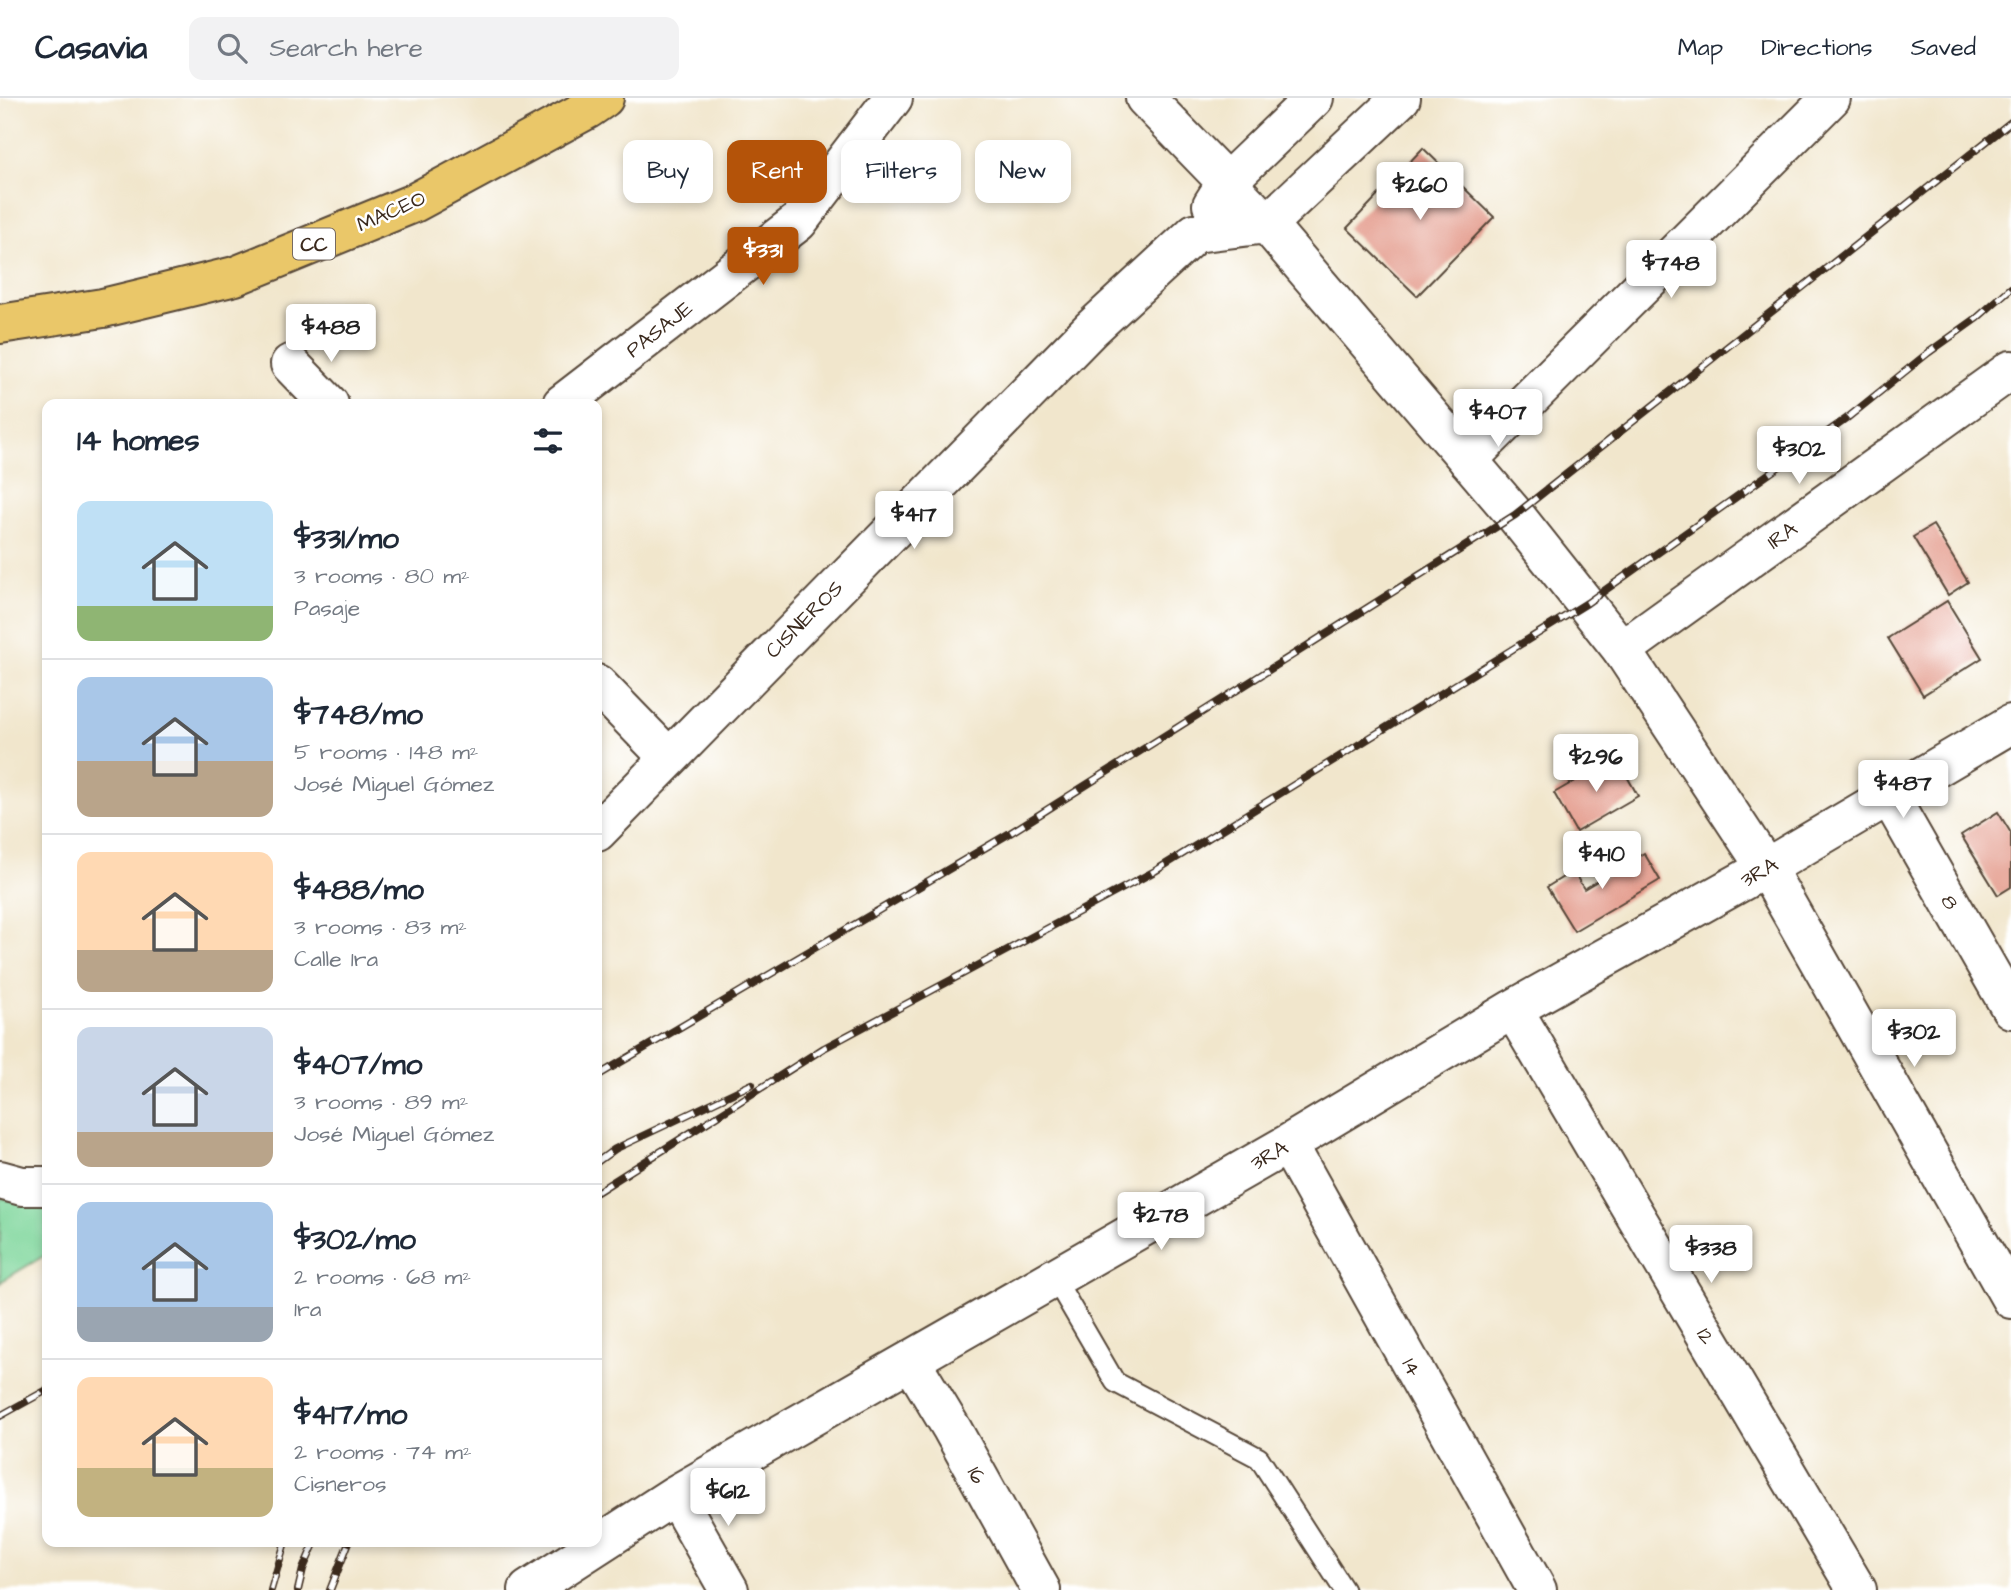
<!DOCTYPE html>
<html lang="en">
<head>
<meta charset="utf-8">
<style>
	:root { --surface:#fff; --page:#f2f2f3; --text:#1f2937; --muted:#747a83; --line:#e0e1e3; --accent:#b45309 }
	body { margin:0; font-family:"Architects Daughter",sans-serif; background:var(--page); color:var(--text); height:100vh; display:flex; flex-direction:column; font-size:26px; white-space:nowrap }
	* { box-sizing:border-box; margin:0 }
	p { font-size:23px; color:var(--muted) }
	.icon { flex:none; width:38px; height:38px; fill:none; stroke:currentColor; stroke-width:2; stroke-linecap:round; stroke-linejoin:round }
	.map { position:relative; flex:1; overflow:hidden }
	.sheet { position:absolute; left:42px; top:301px; width:560px; height:1148px; display:flex; flex-direction:column; background:var(--surface); border-radius:14px; box-shadow:0 4px 10px #0003 }
	.sheet>* { flex:none }
	.guide { position:absolute; left:623px; top:42px; width:665px; height:63px; display:flex; gap:14px }
	.price { position:absolute; translate:-50% -60px; padding:0 16px; border-radius:7px; background:#fff; color:#222; font-size:23px; line-height:46px; filter:drop-shadow(0 2px 4px #0008) }
	.price::after { content:''; position:absolute; left:50%; top:42px; width:21px; height:16px; margin-left:-10px; background:inherit; clip-path:polygon(0 0,100% 0,50% 100%) }
	.price.active { background:var(--accent); color:#fff }
	ul { padding:0; list-style:none }
	li { display:flex; align-items:center; gap:21px; height:175px; padding:0 35px }
	li+li { border-top:2px solid var(--line) }
	li span { display:grid; place-items:center; flex:none; width:196px; height:140px; border-radius:14px; color:#555 }
	li>.icon { margin-inline-start:auto }
	span .icon { width:84px; height:84px; fill:#fffc; stroke-width:1 }
	li b { font-size:30px }
	h2 { display:flex; justify-content:space-between; align-items:center; height:84px; padding:0 35px; font-size:30px }
	.pill { padding:0 24px; border-radius:14px; background:var(--surface); box-shadow:0 4px 10px #0003; font-size:24px; line-height:63px }
	.pill.active { background:var(--accent); color:#fff }
	header { display:flex; align-items:center; gap:42px; box-sizing:border-box; height:98px; padding:0 35px; background:var(--surface); border-bottom:2px solid var(--line) }
	header strong { font-size:33px }
	nav { display:flex; gap:38px; margin-inline-start:auto; font-size:24px }
	.search { width:490px; height:63px; background:var(--page); display:flex; align-items:center; gap:18px; box-sizing:border-box; padding:0 24px; border-radius:14px; color:var(--muted); font-size:26px }
	.map>svg:first-child { display:block }
	.green { fill:#7ed69b; stroke:#5c805c; stroke-width:2 }
	.building { fill:#e19180 }
	.lines { fill:none; stroke-linecap:round; stroke-linejoin:round }
	.service-casing { stroke:#564638; stroke-width:23 }
	.minor-casing { stroke:#564638; stroke-width:42 }
	.tertiary-casing { stroke:#564638; stroke-width:42 }
	.trunk-casing { stroke:#564638; stroke-width:42 }
	.service { stroke:#fff; stroke-width:19 }
	.minor { stroke:#fff; stroke-width:38 }
	.tertiary { stroke:#fff; stroke-width:38 }
	.trunk { stroke:#eac769; stroke-width:38 }
	.rail-casing { stroke:#3b2a1e; stroke-width:8 }
	.rail { stroke:#fff; stroke-width:5; stroke-dasharray:16; stroke-linecap:butt }
	.labels { text-anchor:middle; stroke-width:5; stroke-linejoin:round; paint-order:stroke }
	.shield { fill:#fff; stroke:#766a62; stroke-width:2 }
	.shield-label { font-size:19px; font-weight:bold; fill:#3b2a1e }
	.street-label { font-size:21px; fill:#3b2a1e; stroke:#fff }
</style>
</head>
<body>
<header>
<strong>Casavia</strong>
<div class="search"><svg class="icon" aria-label="search" viewBox="0 0 24 24"><circle cx="10" cy="10" r="6"/><path d="M15 15l6 6"/></svg>Search here</div>
<nav><a>Map</a><a>Directions</a><a>Saved</a></nav>
</header>
<div class="map">
<svg width="2011" height="1492" viewBox="0 0 2011 1492">
	<rect width="100%" height="100%" fill="#fff"/>
	<filter id="ink" filterUnits="userSpaceOnUse"><feTurbulence type="fractalNoise" baseFrequency=".0143" numOctaves="2"/><feDisplacementMap in="SourceGraphic" scale="14" xChannelSelector="R" yChannelSelector="G"/><feConvolveMatrix kernelMatrix="1 2 1 2 8 2 1 2 1" color-interpolation-filters="sRGB"/></filter>
	<filter id="wash" filterUnits="userSpaceOnUse"><feTurbulence type="fractalNoise" baseFrequency=".00686" numOctaves="4" result="noise"/><feDisplacementMap in="SourceGraphic" scale="28" xChannelSelector="R" yChannelSelector="G"/><feGaussianBlur stdDeviation="1.57" result="paint"/><feColorMatrix in="noise" values="0 0 0 0 0 0 0 0 0 0 0 0 0 0 0 0 0 1.4 0 .05"/><feComposite in="paint" operator="in"/></filter>
	<g filter="url(#wash)">
		<rect width="100%" height="100%" fill="#f1e6cc"/>
		<path class="green" d="M0 1099 47 1112V1156L2 1183 0 1187Z"/>
		<g id="blocks">
			<path class="building" d="M1423 50 1494 119 1417 198 1347 130Z
				M1933 427 1968 484 1948 497 1913 439Z
				M1947 503 1982 560 1923 597 1888 540Z
				M1616 659 1638 698 1576 734 1554 695Z
				M1998 714 2011 735V789L1998 797 1961 737Z
				M1644 755 1660 782 1574 833 1547 789 1573 773 1584 791Z"/>
		</g>
	</g>
	<g filter="url(#ink)">
		<use href="#blocks" fill-opacity="0" stroke="#564638" stroke-width="2"/>
		<g class="lines">
			<g class="service-casing">
				<path id="service" d="M1055 1181 1115 1284 1259 1360 1344 1492"/>
			</g>
			<g class="minor-casing">
				<path id="minor" d="M290 266 329 306
					M562 306 798 124 893 0
					M1468 362 1831 0
					M1622 552 2011 272
					M597 586 668 659
					M1888 696 2011 911
					M597 734 1091 231 1195 135
					M1513 911 1857 1492
					M1288 1046 1537 1492
					M0 1082 22 1088H47
					M911 1263 952 1331 1041 1492
					M675 1397 729 1492
					M528 1492 675 1397 1288 1046 1513 911 1766 770 2011 626"/>
			</g>
			<g class="tertiary-casing">
				<path id="tertiary" d="M1145 0 1267 126 1515 417 1622 552 1766 770 2011 1201
					M1212 107 1226 85 1314 0
					M1195 135 1267 126 1401 0"/>
			</g>
			<g class="trunk-casing">
				<path id="trunk" d="M0 226 103 210 235 178 414 105 588 11 604 0"/>
			</g>
			<use href="#service" class="service"/>
			<use href="#minor" class="minor"/>
			<use href="#tertiary" class="tertiary"/>
			<use href="#trunk" class="trunk"/>
			<g class="rail-casing">
				<path id="rail" d="M597 978 1010 735 1515 417 2011 24
					M597 1064 615 1051 752 986
					M597 1094 824 950 1155 773 1587 505 1846 321 1928 255 1977 220 2011 190
					M0 1318 47 1292
					M271 1492 285 1444
					M298 1492 303 1471 315 1444
					M330 1492 349 1444"/>
			</g>
			<use href="#rail" class="rail"/>
		</g>
	</g>
	<g class="labels">
		<rect class="shield" x="293" y="130.5" width="42" height="31" rx="5"/>
		<g class="shield-label">
			<text x="314" y="153">CC</text>
		</g>
		<g class="street-label">
			<text transform="translate(391 113) rotate(-24)" y="7">MACEO</text>
			<text transform="translate(659 231) rotate(-38)" y="7">PASAJE</text>
			<text transform="translate(1782 437) rotate(-36)" y="7">1RA</text>
			<text transform="translate(804 521) rotate(-45)" y="7">CISNEROS</text>
			<text transform="translate(1759 774) rotate(-30)" y="7">3RA</text>
			<text transform="translate(1950 804) rotate(60)" y="7">8</text>
			<text transform="translate(1269 1057) rotate(-30)" y="7">3RA</text>
			<text transform="translate(1706 1238) rotate(59)" y="7">12</text>
			<text transform="translate(1412 1269) rotate(61)" y="7">14</text>
			<text transform="translate(977 1377) rotate(61)" y="7">16</text>
		</g>
	</g>
</svg>
<b class="price" style="left:1420px;top:124px">$260</b>
<b class="price active" style="left:763px;top:189px">$331</b>
<b class="price" style="left:1671px;top:202px">$748</b>
<b class="price" style="left:331px;top:266px">$488</b>
<b class="price" style="left:1498px;top:351px">$407</b>
<b class="price" style="left:1799px;top:388px">$302</b>
<b class="price" style="left:914px;top:453px">$417</b>
<b class="price" style="left:1596px;top:696px">$296</b>
<b class="price" style="left:1903px;top:722px">$487</b>
<b class="price" style="left:1602px;top:793px">$410</b>
<b class="price" style="left:1914px;top:971px">$302</b>
<b class="price" style="left:1161px;top:1154px">$278</b>
<b class="price" style="left:1711px;top:1187px">$338</b>
<b class="price" style="left:728px;top:1430px">$612</b>
<div class="guide">
<a class="pill">Buy</a>
<a class="pill active">Rent</a>
<a class="pill">Filters</a>
<a class="pill">New</a>
</div>
<section class="sheet">
<h2>14 homes<svg class="icon" aria-label="filters" viewBox="0 0 24 24"><path d="M4 7h16M4 17h16"/><circle cx="9" cy="7" r="2"/><circle cx="15" cy="17" r="2"/></svg></h2>
<ul>
<li><span style="background:linear-gradient(#bfe0f5 75%,#8fb573 0)"><svg class="icon" aria-label="home" viewBox="0 0 24 24"><path d="M3 11l9-7 9 7M6 9v11h12V9"/></svg></span><div><b>$331/mo</b><p>3 rooms · 80 m²</p><p>Pasaje</p></div></li>
<li><span style="background:linear-gradient(#a9c7e8 60%,#b9a48a 0)"><svg class="icon" aria-label="home" viewBox="0 0 24 24"><path d="M3 11l9-7 9 7M6 9v11h12V9"/></svg></span><div><b>$748/mo</b><p>5 rooms · 148 m²</p><p>José Miguel Gómez</p></div></li>
<li><span style="background:linear-gradient(#ffd9b3 70%,#b9a48a 0)"><svg class="icon" aria-label="home" viewBox="0 0 24 24"><path d="M3 11l9-7 9 7M6 9v11h12V9"/></svg></span><div><b>$488/mo</b><p>3 rooms · 83 m²</p><p>Calle 1ra</p></div></li>
<li><span style="background:linear-gradient(#c9d6e8 75%,#b9a48a 0)"><svg class="icon" aria-label="home" viewBox="0 0 24 24"><path d="M3 11l9-7 9 7M6 9v11h12V9"/></svg></span><div><b>$407/mo</b><p>3 rooms · 89 m²</p><p>José Miguel Gómez</p></div></li>
<li><span style="background:linear-gradient(#a9c7e8 75%,#9aa5b1 0)"><svg class="icon" aria-label="home" viewBox="0 0 24 24"><path d="M3 11l9-7 9 7M6 9v11h12V9"/></svg></span><div><b>$302/mo</b><p>2 rooms · 68 m²</p><p>1ra</p></div></li>
<li><span style="background:linear-gradient(#ffd9b3 65%,#c2b280 0)"><svg class="icon" aria-label="home" viewBox="0 0 24 24"><path d="M3 11l9-7 9 7M6 9v11h12V9"/></svg></span><div><b>$417/mo</b><p>2 rooms · 74 m²</p><p>Cisneros</p></div></li>
</ul>
</section>
</div>
</body>
</html>
